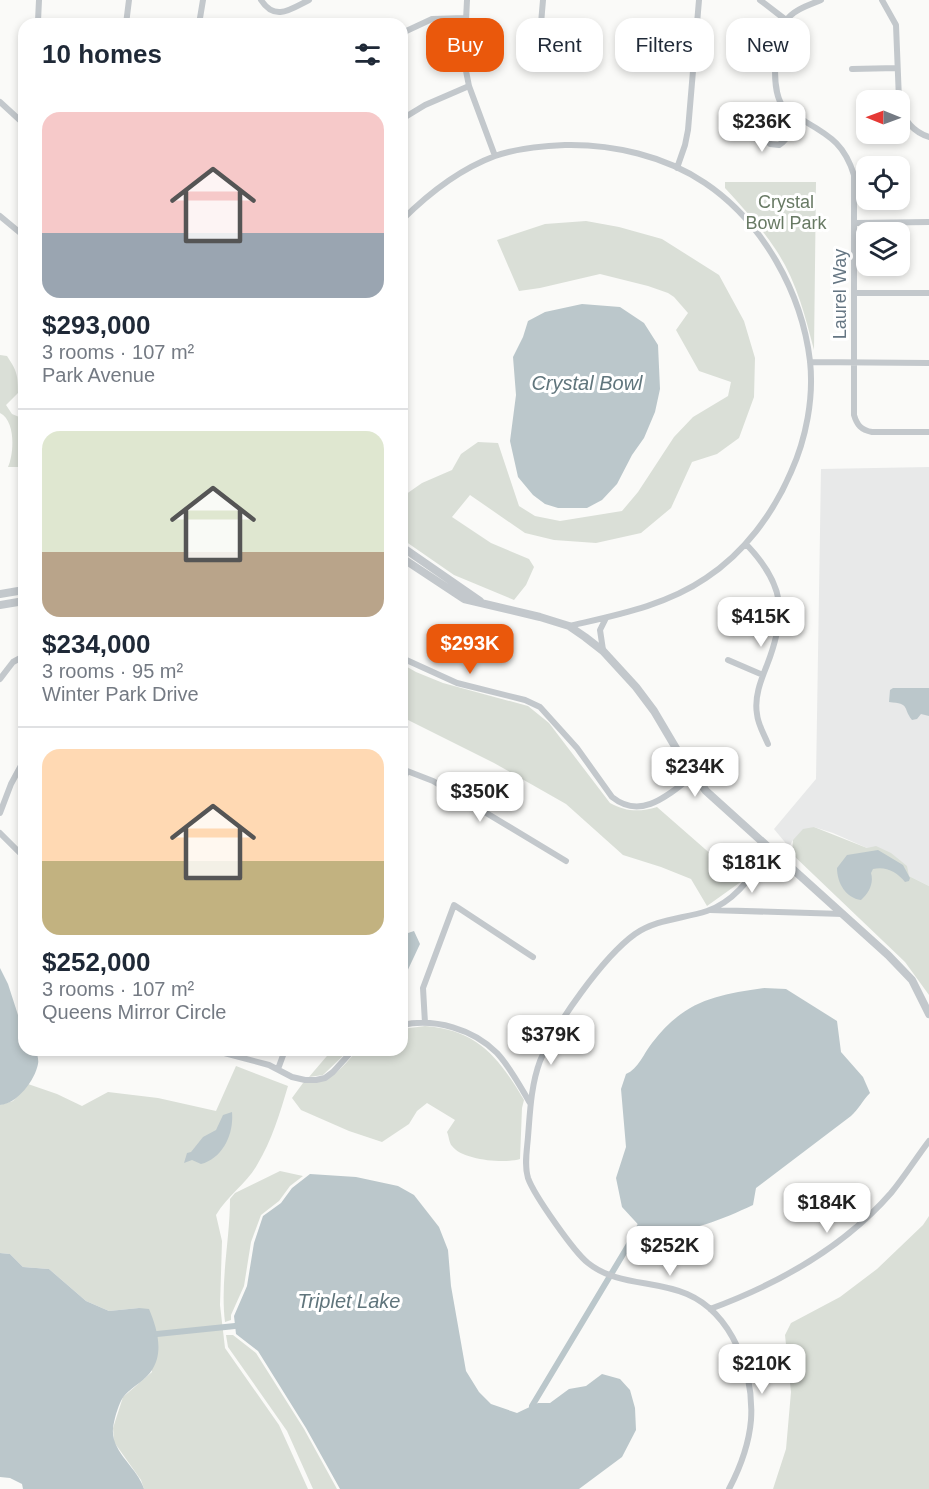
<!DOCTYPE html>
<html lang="en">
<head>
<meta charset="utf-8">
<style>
	:root { --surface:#fff; --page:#f6f6f7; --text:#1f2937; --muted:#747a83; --line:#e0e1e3; --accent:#ea580c }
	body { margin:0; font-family:Arial,sans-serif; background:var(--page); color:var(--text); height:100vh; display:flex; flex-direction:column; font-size:22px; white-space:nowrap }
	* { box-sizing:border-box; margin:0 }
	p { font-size:20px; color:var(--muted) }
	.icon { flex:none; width:33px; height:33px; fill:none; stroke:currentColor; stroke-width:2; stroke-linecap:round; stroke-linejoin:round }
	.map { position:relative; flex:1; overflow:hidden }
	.panel { position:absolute; left:18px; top:18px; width:390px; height:1038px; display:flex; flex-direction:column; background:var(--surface); border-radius:18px; box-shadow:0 3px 9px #0003 }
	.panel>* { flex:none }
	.banner { position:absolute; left:426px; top:18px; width:412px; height:54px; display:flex; gap:12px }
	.needle { width:39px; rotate:271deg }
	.controls { position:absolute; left:856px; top:90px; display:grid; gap:12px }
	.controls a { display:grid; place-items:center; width:54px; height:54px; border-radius:12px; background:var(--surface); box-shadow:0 3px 9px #0003; font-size:30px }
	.price { position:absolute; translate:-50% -51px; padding:0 14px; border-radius:12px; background:#fff; color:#222; font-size:20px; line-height:39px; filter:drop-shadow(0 2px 3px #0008) }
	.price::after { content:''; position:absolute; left:50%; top:36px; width:18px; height:14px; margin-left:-9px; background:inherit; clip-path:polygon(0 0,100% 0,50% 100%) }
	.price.active { background:var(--accent); color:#fff }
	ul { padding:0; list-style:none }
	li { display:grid; align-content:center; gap:12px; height:318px; padding:0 24px }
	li+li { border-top:2px solid var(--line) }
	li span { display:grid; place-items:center; height:186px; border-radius:18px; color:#555 }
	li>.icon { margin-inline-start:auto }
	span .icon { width:108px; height:108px; fill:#fffc; stroke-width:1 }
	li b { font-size:26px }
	h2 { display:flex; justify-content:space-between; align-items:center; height:72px; padding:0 24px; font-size:26px }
	.tag { padding:0 21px; border-radius:18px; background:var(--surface); box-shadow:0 3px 9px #0003; font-size:21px; line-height:54px }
	.tag.active { background:var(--accent); color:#fff }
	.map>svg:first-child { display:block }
	.built { fill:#e8e9e9 }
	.green { fill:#dadfd7 }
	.water { fill:#bbc7cb }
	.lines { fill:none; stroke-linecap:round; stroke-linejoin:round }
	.canal { stroke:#bbc7cb; stroke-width:6 }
	.minor { stroke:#c3c8cc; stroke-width:6 }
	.tertiary { stroke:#c3c8cc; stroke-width:8 }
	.labels { text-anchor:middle; stroke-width:6; stroke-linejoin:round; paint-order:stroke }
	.park-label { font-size:18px; fill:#687a64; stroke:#fff }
	.street-label { font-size:18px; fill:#657683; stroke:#fff }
	.water-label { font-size:20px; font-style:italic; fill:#60757c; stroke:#fff }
</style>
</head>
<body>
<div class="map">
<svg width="929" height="1489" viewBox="0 0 929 1489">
	<rect width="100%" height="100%" fill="#fafaf8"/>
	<path class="built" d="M929 467V886L909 876 867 848 833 833 814 827 793 840 789 847 774 829 816 779 821 469Z"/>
	<path class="green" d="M725 182H816L814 350C805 315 796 280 776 250 761 227 743 208 725 188Z
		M586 221 619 227 662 239 719 275 744 321 755 358 754 397 739 438 717 454 692 462 671 508 641 533 596 543 554 540 525 533 470 495 452 517 491 543 529 559 534 567 526 585 514 600 454 575 402 539V497L422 483 452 470 461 454 478 442 498 443 519 506 535 516 560 521 622 511 638 492 674 437 693 417 728 396 731 382 699 371 676 330 688 313 674 297 668 293 648 286 600 274 540 288 519 291 497 240 545 224Z
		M0 355 7 356C17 371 18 375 18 393L6 405 12 414 24 419V467H8C14 454 16 421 0 413Z
		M402 664 416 672 443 683 528 706 549 723 610 803C626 812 640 812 657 807L721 863 733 866H752L742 881 707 906 691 879 661 867 623 855 566 804 494 763 402 717Z
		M814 827 867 848 876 846 891 853 907 866 909 876 929 886V995L905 962 792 854 793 840 803 829Z
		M425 1026C478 1030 499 1058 524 1100L522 1108 520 1159C504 1164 462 1160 452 1146 449 1143 449 1136 447 1132L455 1120 427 1103 417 1111 409 1124 382 1142 349 1131 301 1110 292 1098 303 1083C332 1083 340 1069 358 1050H402V1029Z
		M332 1050H349L323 1075 309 1077Z
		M236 1066 288 1086C280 1113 272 1140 257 1165 247 1183 228 1195 216 1215L222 1241 220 1305 225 1348 279 1425 308 1489H144L141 1480 114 1442 113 1428 123 1397 152 1372 139 1308 109 1311 86 1301 49 1269 23 1267 10 1254 0 1253V1105L13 1101 28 1084 57 1094 82 1106 108 1092 158 1098 216 1111Z
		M280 1171 303 1176 290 1186 279 1201 261 1215 251 1242 244 1286 231 1315V1320L225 1322C220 1281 230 1240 230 1199L235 1193Z
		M929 1216V1489H773L786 1449 791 1392 785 1335 791 1323 840 1297 877 1269 923 1225Z
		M226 1335H233L256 1353 304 1429 337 1489H313L287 1431 228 1347Z"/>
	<path class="water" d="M582 304 620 307 644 323 658 345 660 389 655 412 644 438 632 455 617 484 602 500 587 508H558L545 504 533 495 518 477 510 441 516 395 513 357 523 337 528 321 545 312Z
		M893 688H929V716L921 714 917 719 912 720C902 707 911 704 889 702L890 690Z
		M878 850 903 865 910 878 909 881 905 882C897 872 886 866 873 869L871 873C874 883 869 893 861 900 846 898 837 883 837 868L847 855Z
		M414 931 420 944 405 976 402 1003V947L408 933Z
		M0 968 8 984 18 1015 24 1026V1050H36C37 1054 39 1060 38 1064 35 1080 17 1104 0 1105Z
		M764 988 786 989 837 1021 841 1052 863 1077 870 1093C862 1101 859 1109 851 1116L756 1188 753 1205C719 1221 684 1235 645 1232L622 1207 616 1178 626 1147 621 1089 626 1074C638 1069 644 1053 652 1043 684 1001 715 995 764 988Z
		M232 1112C234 1134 223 1158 201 1164L192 1160 184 1163 187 1153 191 1152 203 1137 216 1130 223 1115Z
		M310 1174 356 1177 398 1186 414 1195 439 1227 448 1250 451 1286 466 1371 479 1392 491 1404 517 1413 538 1403H550L569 1389 586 1386 602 1374 620 1379 630 1390 635 1408 636 1430 622 1457 579 1489H340L306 1428 258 1351 236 1334 234 1316 247 1286 254 1243 263 1216 281 1203 292 1188Z
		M0 1253 10 1254 23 1267 49 1269 86 1301 109 1311 139 1308 149 1309C157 1328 164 1352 152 1370 146 1380 133 1386 125 1395 119 1401 114 1420 113 1429 111 1452 138 1468 144 1489H23L22 1484 10 1478 0 1477Z"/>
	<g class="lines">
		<path class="canal" d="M157 1334 235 1326
			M532 1406 640 1226"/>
		<path class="minor" d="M261 0C275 22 291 9 309 0
			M467 0 464 61 469 86 495 156
			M543 0C541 27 537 40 552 64
			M760 0 786 20
			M821 0C809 5 793 10 786 21 774 39 769 95 786 110 792 115 800 118 806 122 832 137 845 146 854 175V415C857 425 861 430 872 432H929
			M882 0 896 25 899 100
			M38 21 39 0
			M126 24 129 0
			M199 24 203 0
			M402 33 432 19 465 18
			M634 61 693 67
			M852 69 897 68
			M0 102 24 124
			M900 105C904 121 914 132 929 137
			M787 111 768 129 766 137 770 144 779 145 783 142 803 120
			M402 119 425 105 469 86
			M677 168 685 145 688 130 699 0
			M0 216 24 236
			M402 220C428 194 460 169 495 156 517 148 542 146 565 145 613 144 665 156 705 183 763 222 802 293 810 361 814 398 806 439 791 472 773 514 744 553 706 578 665 606 616 615 569 626
			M855 223 929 222
			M855 293H929
			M810 362 929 363
			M746 544C785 585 787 613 767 665 761 680 754 697 757 714 758 725 764 734 768 744
			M603 650 600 630 606 618
			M402 658 457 683 525 700 540 707 577 748 612 797C642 821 669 794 694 775
			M728 660 763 675
			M0 679 13 662 24 656
			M402 769 433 781 566 861
			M402 784 407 771
			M0 813 11 784 24 760
			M0 833 24 857
			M710 910 843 914
			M425 1023 423 988 454 905 533 957
			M402 1025C435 1018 473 1029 497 1053 510 1067 520 1086 530 1103
			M213 1050 269 1065 292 1077 305 1080H316L325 1078 333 1072 353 1050
			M278 1069 285 1050
			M710 1309C778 1284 843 1248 891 1193 905 1176 916 1158 929 1141
			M729 1489C740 1468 749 1444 751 1420 754 1373 733 1314 687 1294 655 1280 617 1286 588 1263 574 1252 534 1195 528 1178 524 1165 527 1150 528 1137 530 1112 531 1085 540 1061 555 1025 603 957 635 934 657 919 682 919 707 911 737 901 754 872 771 849"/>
		<path class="tertiary" d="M402 547 480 601
			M402 558 464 599 540 617 569 626 585 637 603 651 636 687 654 711 683 760 706 791 888 955 912 980 929 1014
			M0 594 24 590
			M0 605 24 601"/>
	</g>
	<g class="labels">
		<g class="park-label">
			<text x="786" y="208">Crystal<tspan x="786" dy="21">Bowl Park</tspan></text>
		</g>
		<g class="street-label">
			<text transform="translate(840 294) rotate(-90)" y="6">Laurel Way</text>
		</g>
		<g class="water-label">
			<text x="587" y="390">Crystal Bowl</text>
			<text x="349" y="1308">Triplet Lake</text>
		</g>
	</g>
</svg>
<div class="controls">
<a><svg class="needle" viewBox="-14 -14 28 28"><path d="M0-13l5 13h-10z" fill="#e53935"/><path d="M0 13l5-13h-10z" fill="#747a83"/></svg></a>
<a><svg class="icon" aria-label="locate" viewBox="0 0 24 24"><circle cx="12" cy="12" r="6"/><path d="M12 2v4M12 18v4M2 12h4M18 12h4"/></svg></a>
<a><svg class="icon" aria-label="layers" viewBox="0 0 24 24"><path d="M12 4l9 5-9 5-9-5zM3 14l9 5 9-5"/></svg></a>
</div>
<b class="price" style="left:762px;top:153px">$236K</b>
<b class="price" style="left:761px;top:648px">$415K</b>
<b class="price active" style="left:470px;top:675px">$293K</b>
<b class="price" style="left:695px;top:798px">$234K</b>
<b class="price" style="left:480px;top:823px">$350K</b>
<b class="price" style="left:752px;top:894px">$181K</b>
<b class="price" style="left:551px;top:1066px">$379K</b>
<b class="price" style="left:827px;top:1234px">$184K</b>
<b class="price" style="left:670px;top:1277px">$252K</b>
<b class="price" style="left:762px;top:1395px">$210K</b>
<div class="banner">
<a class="tag active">Buy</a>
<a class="tag">Rent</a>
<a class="tag">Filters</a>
<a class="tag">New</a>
</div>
<section class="panel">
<h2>10 homes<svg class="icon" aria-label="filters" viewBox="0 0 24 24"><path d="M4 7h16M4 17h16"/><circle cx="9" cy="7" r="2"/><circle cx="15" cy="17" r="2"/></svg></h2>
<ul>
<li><span style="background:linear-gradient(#f6c9c9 65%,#9aa5b1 0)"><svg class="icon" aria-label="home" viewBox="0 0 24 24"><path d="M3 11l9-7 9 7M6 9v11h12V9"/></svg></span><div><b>$293,000</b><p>3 rooms · 107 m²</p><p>Park Avenue</p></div></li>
<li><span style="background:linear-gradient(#dfe7d0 65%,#b9a48a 0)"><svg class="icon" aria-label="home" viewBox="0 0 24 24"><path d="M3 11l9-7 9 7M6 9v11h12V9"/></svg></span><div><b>$234,000</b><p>3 rooms · 95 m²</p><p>Winter Park Drive</p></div></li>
<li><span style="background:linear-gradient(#ffd9b3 60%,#c2b280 0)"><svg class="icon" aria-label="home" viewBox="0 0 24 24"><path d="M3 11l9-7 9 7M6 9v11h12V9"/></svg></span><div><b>$252,000</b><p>3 rooms · 107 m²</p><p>Queens Mirror Circle</p></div></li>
</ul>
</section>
</div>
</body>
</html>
